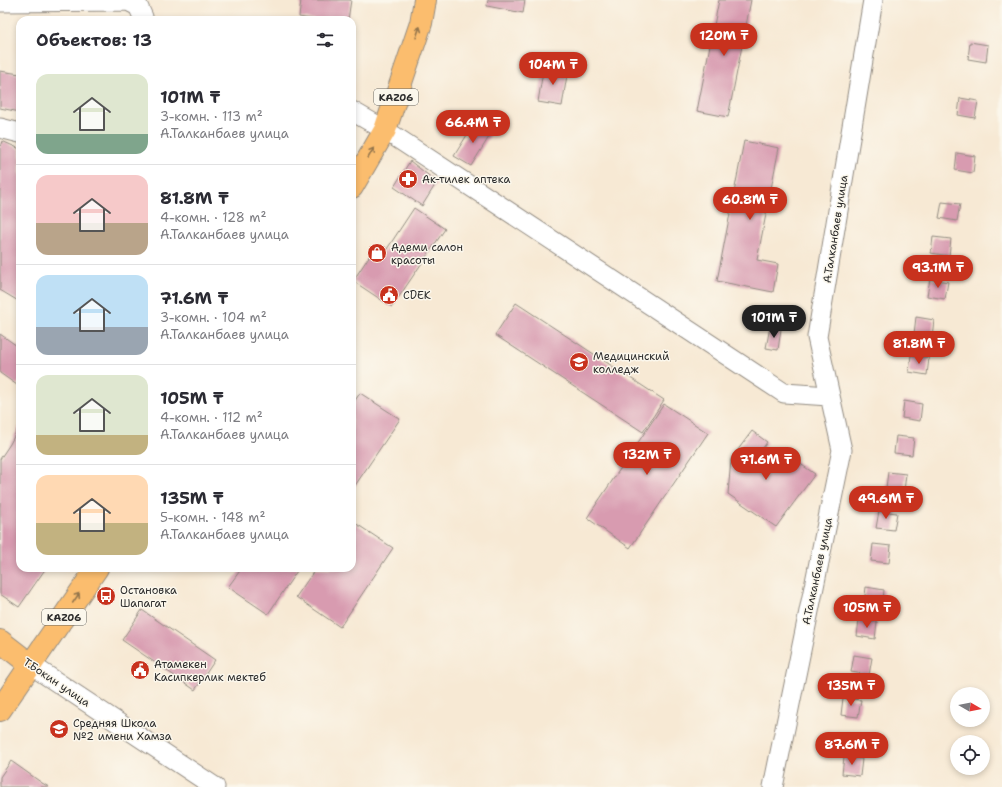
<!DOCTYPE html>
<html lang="ru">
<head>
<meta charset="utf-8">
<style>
	:root { --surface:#fff; --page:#f7f7f7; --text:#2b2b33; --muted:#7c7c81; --line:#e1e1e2; --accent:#c8321e }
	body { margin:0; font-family:"Shantell Sans",sans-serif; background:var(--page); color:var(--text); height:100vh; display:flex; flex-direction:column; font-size:15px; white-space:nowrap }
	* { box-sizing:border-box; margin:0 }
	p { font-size:13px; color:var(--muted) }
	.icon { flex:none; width:22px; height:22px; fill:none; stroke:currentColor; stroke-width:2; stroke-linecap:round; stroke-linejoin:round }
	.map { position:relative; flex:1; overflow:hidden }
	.sheet { position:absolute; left:16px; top:16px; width:340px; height:556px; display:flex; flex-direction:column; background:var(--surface); border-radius:12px; box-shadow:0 2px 6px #0003 }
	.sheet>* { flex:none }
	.needle { width:26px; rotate:99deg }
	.controls { position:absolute; left:950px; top:687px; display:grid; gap:8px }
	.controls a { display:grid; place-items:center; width:40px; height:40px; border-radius:50%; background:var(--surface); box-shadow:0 2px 6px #0003; font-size:20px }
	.price { position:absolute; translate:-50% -34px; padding:0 9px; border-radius:14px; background:var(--accent); color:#fff; font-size:13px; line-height:26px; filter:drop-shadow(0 1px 2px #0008) }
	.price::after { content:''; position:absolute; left:50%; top:24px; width:12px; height:9px; margin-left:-6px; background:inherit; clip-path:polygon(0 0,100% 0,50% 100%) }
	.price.current { background:#222; color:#fff }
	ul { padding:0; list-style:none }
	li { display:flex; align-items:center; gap:12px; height:100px; padding:0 20px }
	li+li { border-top:1px solid var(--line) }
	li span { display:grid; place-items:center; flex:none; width:112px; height:80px; border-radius:12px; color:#555 }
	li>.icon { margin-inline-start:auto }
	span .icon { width:48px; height:48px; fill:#fffc; stroke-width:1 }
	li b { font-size:17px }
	h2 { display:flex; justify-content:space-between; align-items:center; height:48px; padding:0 20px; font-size:17px }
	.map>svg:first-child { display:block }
	.building { fill:#d89bb0 }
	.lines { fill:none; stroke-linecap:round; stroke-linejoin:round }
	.minor-casing { stroke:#918a80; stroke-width:21 }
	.primary-casing { stroke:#918a80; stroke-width:24 }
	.minor { stroke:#fff; stroke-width:19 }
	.primary { stroke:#fbbd6e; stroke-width:22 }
	.oneway { stroke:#93744c }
	.labels { text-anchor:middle; stroke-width:3; stroke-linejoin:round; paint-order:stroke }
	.shield { fill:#fbf7ec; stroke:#696865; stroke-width:1 }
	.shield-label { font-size:10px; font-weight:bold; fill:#2b2b2b }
	.poi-label { font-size:11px; fill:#2b2b2b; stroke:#fbf7ec; text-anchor:start }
	.street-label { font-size:11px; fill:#2b2b2b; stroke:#fbf7ec }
</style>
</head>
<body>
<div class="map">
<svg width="1002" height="787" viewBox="0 0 1002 787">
	<rect width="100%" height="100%" fill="#fbf7ec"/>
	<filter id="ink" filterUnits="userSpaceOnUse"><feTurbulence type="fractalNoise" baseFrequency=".025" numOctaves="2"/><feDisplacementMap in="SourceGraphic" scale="8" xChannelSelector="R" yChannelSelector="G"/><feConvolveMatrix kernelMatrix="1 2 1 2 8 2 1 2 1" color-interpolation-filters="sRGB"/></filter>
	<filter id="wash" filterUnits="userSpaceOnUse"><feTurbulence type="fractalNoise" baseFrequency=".012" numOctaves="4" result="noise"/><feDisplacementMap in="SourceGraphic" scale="16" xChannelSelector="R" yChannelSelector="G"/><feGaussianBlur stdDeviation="0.9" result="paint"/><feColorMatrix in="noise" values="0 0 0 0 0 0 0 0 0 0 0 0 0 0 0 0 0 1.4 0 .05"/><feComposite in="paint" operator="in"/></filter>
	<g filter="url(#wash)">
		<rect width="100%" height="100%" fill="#f7e9d4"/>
		<g id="blocks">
			<path class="building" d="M301 0H351L348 20H317L299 17Z
				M488 0H525L523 13 487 6Z
				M719 0H751L728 117 697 111Z
				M970 42 988 45 986 62 968 59Z
				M544 65 568 69 562 106 538 102Z
				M0 71 20 74V112L0 108Z
				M960 98 978 101 975 118 958 115Z
				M475 122 492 132 471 166 454 156Z
				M2 141 20 149V302L0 290V147Z
				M744 141 779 148 757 260 778 264 773 292 717 281Z
				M957 153 975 156 973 173 955 170Z
				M410 161 437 182 422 206 394 187Z
				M942 202 960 204 957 221 939 218Z
				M414 208 445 229 392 307 353 281 376 246 385 252Z
				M933 237 951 239 949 256 931 253Z
				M930 279 948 282 945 299 927 296Z
				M516 303 664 400 643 432 495 335Z
				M916 317 934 320 932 337 914 334Z
				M770 327 781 329 778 350 766 348Z
				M0 334 20 348V381L17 385 0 373Z
				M911 355 929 358 927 375 909 372Z
				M360 393 400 419 352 490V405Z
				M904 401 922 404 920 421 902 418Z
				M664 404 708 433 630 548 587 518Z
				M20 425V568H46L19 607 0 594V459L10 444Z
				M752 431 767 442 759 454 766 459 773 456 782 461V467L786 469 793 459 815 474 776 527 728 494 731 459Z
				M896 436 914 438 912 455 894 453Z
				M888 472 906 474 904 491 886 488Z
				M879 511 897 513 894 530 876 528Z
				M352 521 393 548 340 627 296 597 316 568H352Z
				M873 544 891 546 889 563 871 561Z
				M242 568H299L268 614 228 587Z
				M866 587 884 590 882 607 864 604Z
				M142 610 215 660 195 690 122 640Z
				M859 620 877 622 875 639 857 636Z
				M854 655 872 658 869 675 851 672Z
				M843 698 861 700 858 717 841 715Z
				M844 757 862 759 860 776 842 774Z
				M11 761 42 783 49 787H0V777Z"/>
		</g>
	</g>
	<g filter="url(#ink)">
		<use href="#blocks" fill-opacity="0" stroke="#918a80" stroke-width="1"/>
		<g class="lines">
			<g class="minor-casing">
				<path id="minor" d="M0 2 128 1 138 6 143 17 142 20
					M352 111 385 130 784 393 829 396
					M0 128 20 133
					M31 665 215 787
					M773 787 842 450 817 337 873 0"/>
			</g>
			<g class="primary-casing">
				<path id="primary" d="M352 187 385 130 421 23 425 0
					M0 641 31 665
					M0 710 97 568"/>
			</g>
			<use href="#minor" class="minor"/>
			<use href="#primary" class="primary"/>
		</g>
		<defs><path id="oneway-shaft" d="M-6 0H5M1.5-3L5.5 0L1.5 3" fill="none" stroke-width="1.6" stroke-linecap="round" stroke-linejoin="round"/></defs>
		<g class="oneway">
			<use href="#oneway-shaft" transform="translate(418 32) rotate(-71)"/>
			<use href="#oneway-shaft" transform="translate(371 153) rotate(-60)"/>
			<use href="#oneway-shaft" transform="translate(76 598) rotate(-56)"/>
		</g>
	</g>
	<defs>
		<g id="pharmacy-disc" transform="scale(1)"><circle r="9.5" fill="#c8321e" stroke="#fbf7ec"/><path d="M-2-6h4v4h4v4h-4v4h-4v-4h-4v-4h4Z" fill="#fff"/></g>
		<g id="shop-disc" transform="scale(1)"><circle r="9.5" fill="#c8321e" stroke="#fbf7ec"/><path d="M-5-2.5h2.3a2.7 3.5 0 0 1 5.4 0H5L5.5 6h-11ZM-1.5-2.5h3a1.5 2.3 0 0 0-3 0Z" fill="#fff"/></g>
		<g id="civic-disc" transform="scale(1)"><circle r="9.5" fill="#c8321e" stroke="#fbf7ec"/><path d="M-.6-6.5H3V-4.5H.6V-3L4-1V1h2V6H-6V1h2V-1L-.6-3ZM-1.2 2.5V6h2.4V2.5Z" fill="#fff"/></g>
		<g id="university-disc" transform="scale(1)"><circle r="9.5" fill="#c8321e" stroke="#fbf7ec"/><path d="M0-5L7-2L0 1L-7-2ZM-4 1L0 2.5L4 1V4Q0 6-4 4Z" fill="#fff"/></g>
		<g id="bus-disc" transform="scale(1)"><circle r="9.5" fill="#c8321e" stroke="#fbf7ec"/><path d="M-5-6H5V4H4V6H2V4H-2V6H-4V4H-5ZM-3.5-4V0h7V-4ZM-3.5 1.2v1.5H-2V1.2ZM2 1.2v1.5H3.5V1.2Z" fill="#fff"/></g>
		<g id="school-disc" transform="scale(1)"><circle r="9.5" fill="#c8321e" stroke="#fbf7ec"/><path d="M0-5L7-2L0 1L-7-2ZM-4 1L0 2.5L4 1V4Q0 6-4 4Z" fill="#fff"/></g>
	</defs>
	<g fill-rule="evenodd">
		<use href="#pharmacy-disc" x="408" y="179"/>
		<use href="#shop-disc" x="377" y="253"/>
		<use href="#civic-disc" x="389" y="295"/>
		<use href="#university-disc" x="579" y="362"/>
		<use href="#bus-disc" x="106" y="596"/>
		<use href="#civic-disc" x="140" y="670"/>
		<use href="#school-disc" x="59" y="729"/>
	</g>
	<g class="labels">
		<g class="shield">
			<rect x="374" y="89" width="44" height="16" rx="3"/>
			<rect x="42" y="609" width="44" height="16" rx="3"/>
		</g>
		<g class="shield-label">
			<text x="396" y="101">KАZ06</text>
			<text x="64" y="621">KАZ06</text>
		</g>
		<g class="poi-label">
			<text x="422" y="183">Ак-тилек аптека</text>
			<text x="391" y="251">Адеми салон<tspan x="391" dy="13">красоты</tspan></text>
			<text x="403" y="299">CDEK</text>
			<text x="593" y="360">Медицинский<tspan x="593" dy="13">колледж</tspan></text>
			<text x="120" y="594">Остановка<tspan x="120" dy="13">Шапагат</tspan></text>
			<text x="154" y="668">Атамекен<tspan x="154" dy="13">Касипкерлик мектеб</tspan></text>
			<text x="73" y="727">Средняя Школа<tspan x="73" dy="13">№2 имени Хамза</tspan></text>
		</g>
		<g class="street-label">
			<text transform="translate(835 229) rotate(-81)" y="4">А.Талканбаев улица</text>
			<text transform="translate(817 571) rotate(-78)" y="4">А.Талканбаев улица</text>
			<text transform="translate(57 682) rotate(34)" y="4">Т.Бокин улица</text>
		</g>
	</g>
</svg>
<div class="controls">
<a><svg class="needle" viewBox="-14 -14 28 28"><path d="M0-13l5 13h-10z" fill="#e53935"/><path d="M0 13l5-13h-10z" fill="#7c7c81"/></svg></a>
<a><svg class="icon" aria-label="locate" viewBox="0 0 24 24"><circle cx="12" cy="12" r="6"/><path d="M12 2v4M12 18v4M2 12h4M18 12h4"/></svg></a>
</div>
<b class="price" style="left:724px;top:57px">120M ₸</b>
<b class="price" style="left:553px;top:86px">104M ₸</b>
<b class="price" style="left:473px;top:144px">66.4M ₸</b>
<b class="price" style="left:750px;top:221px">60.8M ₸</b>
<b class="price" style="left:938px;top:289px">93.1M ₸</b>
<b class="price current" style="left:774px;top:339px">101M ₸</b>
<b class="price" style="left:919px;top:365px">81.8M ₸</b>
<b class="price" style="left:647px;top:476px">132M ₸</b>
<b class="price" style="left:766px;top:481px">71.6M ₸</b>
<b class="price" style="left:886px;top:520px">49.6M ₸</b>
<b class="price" style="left:867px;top:629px">105M ₸</b>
<b class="price" style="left:851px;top:707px">135M ₸</b>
<b class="price" style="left:852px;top:766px">87.6M ₸</b>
<section class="sheet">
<h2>Объектов: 13<svg class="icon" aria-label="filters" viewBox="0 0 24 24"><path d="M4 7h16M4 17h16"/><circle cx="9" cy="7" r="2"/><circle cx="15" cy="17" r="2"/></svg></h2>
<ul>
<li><span style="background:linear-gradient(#dfe7d0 75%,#7fa58c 0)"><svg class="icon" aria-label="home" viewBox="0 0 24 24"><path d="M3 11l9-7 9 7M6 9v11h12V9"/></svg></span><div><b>101M ₸</b><p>3-комн. · 113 m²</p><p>А.Талканбаев улица</p></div></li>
<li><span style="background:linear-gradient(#f6c9c9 60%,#b9a48a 0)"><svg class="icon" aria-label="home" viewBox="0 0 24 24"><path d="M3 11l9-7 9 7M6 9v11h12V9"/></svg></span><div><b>81.8M ₸</b><p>4-комн. · 128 m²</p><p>А.Талканбаев улица</p></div></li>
<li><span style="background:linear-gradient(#bfe0f5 65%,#9aa5b1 0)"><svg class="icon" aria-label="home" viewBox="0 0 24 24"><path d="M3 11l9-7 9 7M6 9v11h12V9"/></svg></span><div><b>71.6M ₸</b><p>3-комн. · 104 m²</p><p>А.Талканбаев улица</p></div></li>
<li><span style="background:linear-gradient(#dfe7d0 75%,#c2b280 0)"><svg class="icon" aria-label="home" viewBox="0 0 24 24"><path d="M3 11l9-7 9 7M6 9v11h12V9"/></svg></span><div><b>105M ₸</b><p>4-комн. · 112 m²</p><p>А.Талканбаев улица</p></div></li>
<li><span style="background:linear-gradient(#ffd9b3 60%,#c2b280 0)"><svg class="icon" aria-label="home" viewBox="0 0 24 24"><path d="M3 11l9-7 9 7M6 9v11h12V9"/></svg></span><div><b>135M ₸</b><p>5-комн. · 148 m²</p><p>А.Талканбаев улица</p></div></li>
</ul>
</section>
</div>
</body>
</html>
